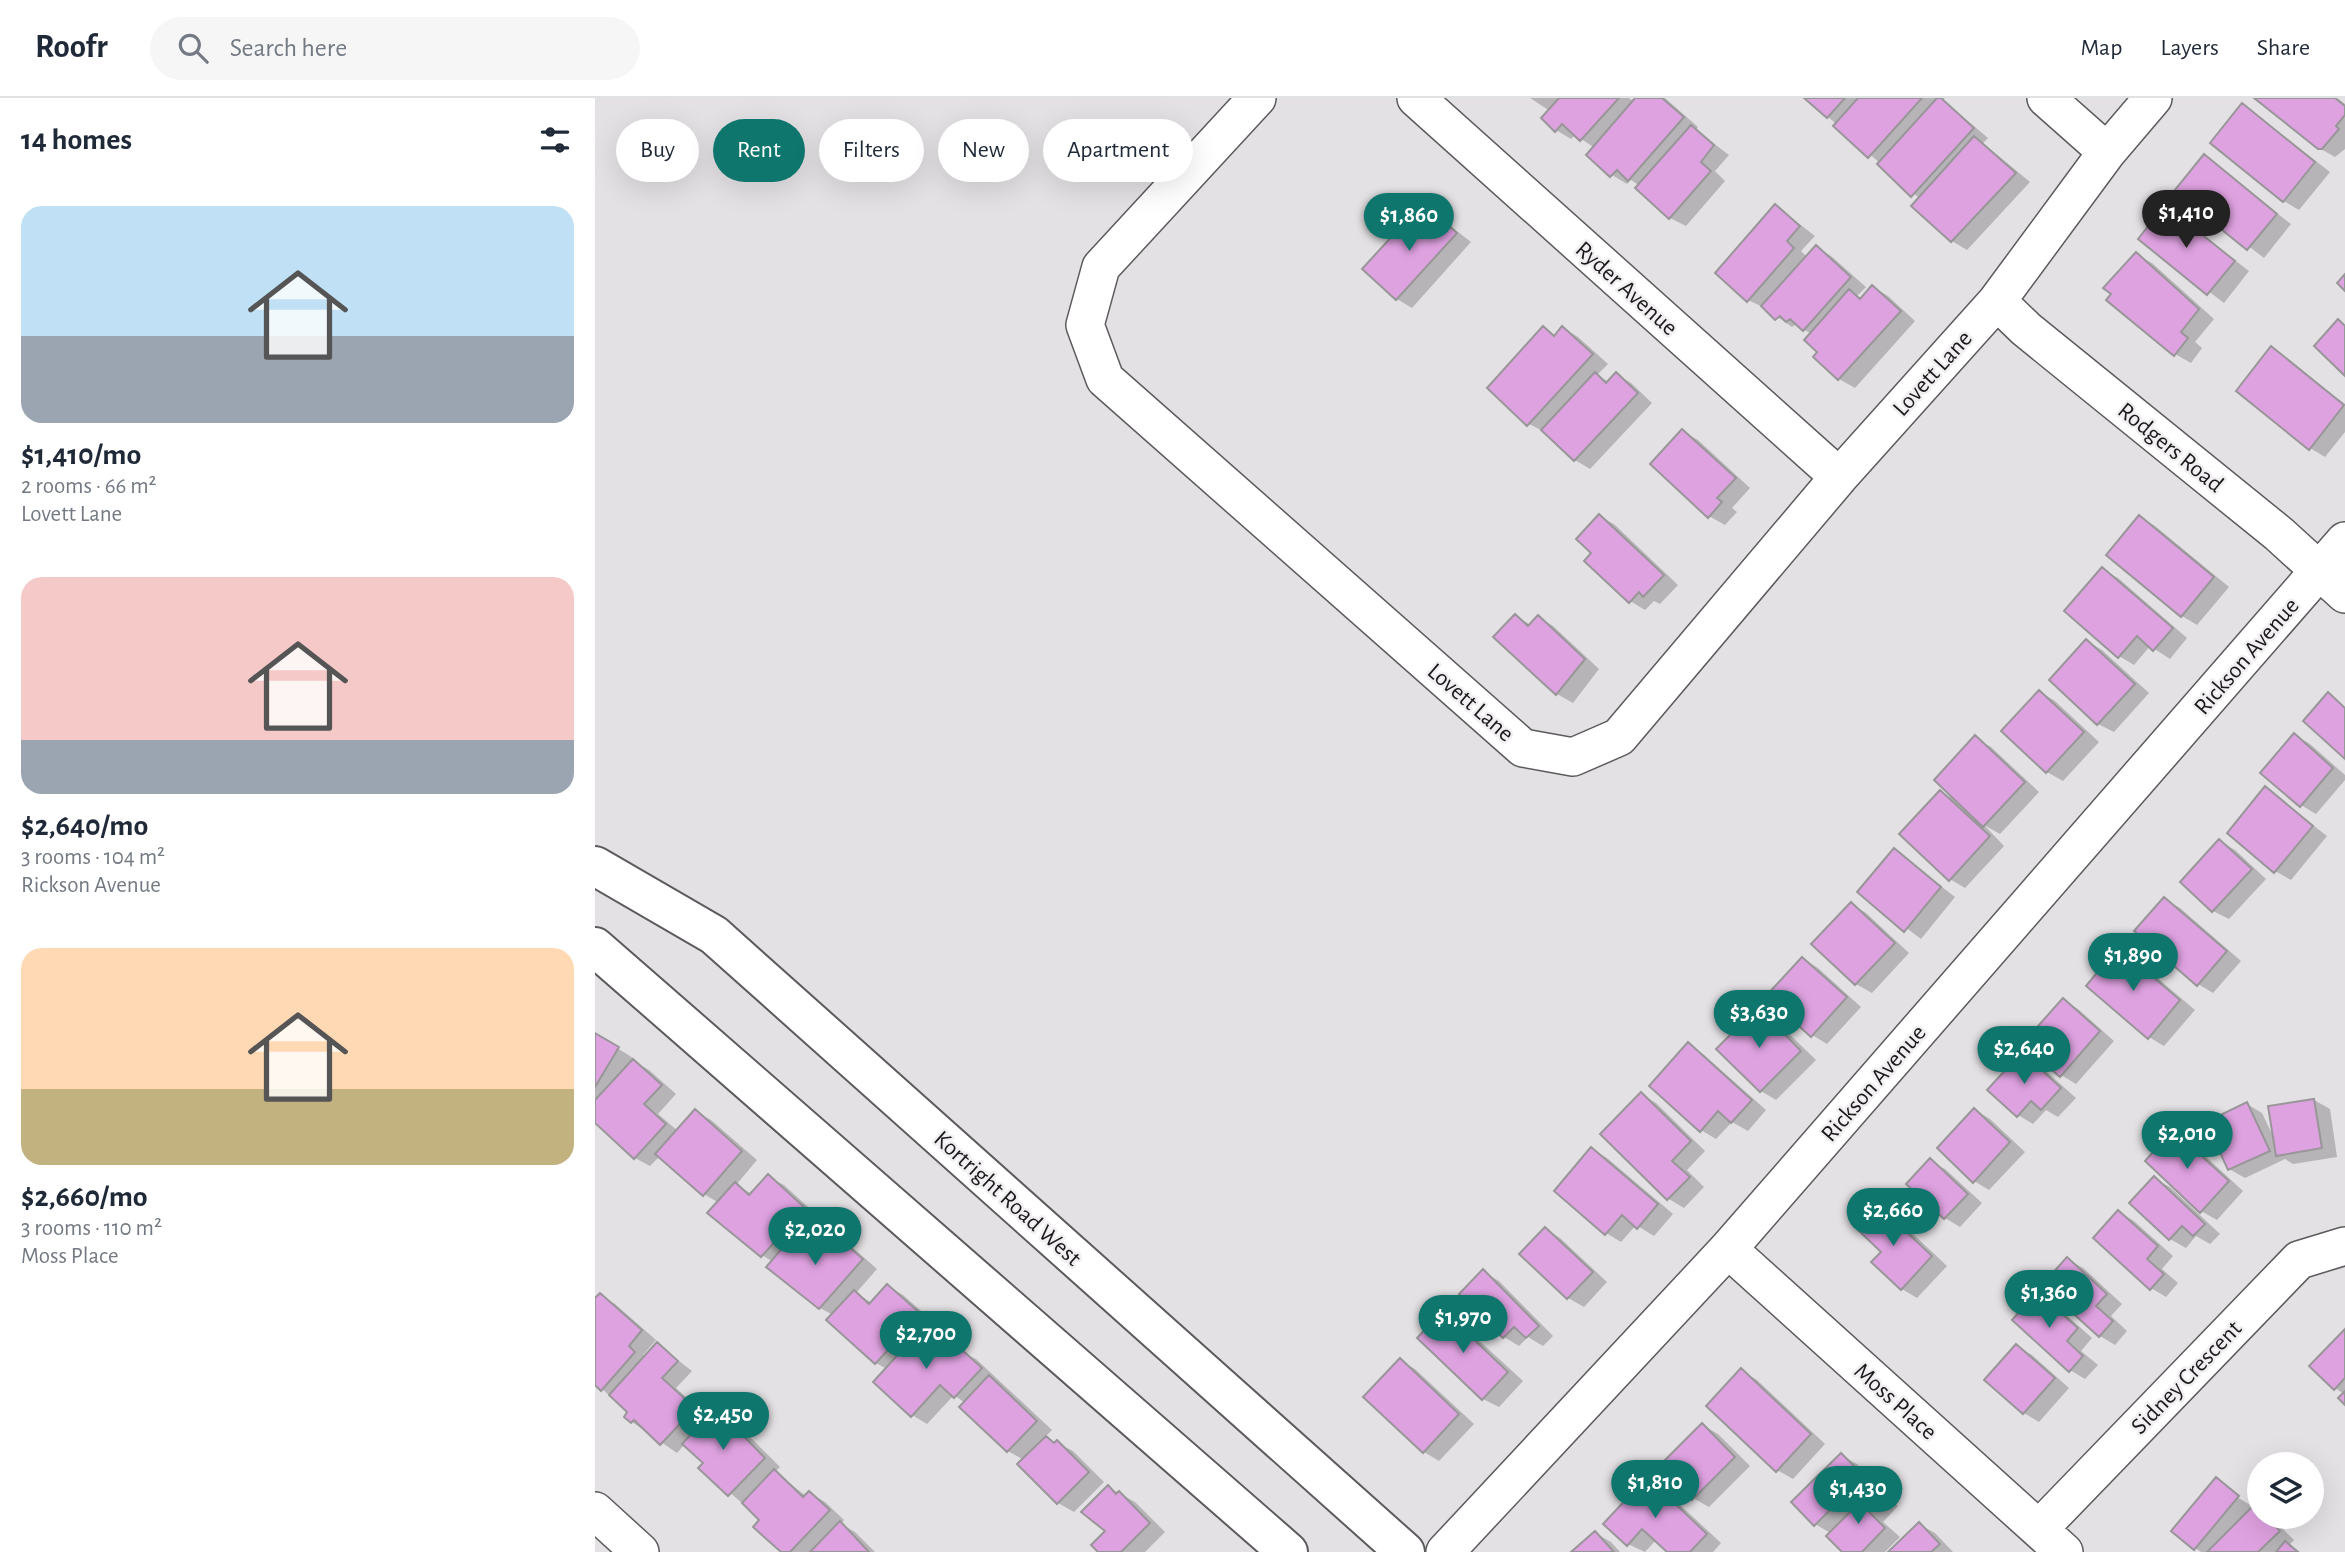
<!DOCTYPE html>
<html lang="en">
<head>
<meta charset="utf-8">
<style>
	:root { --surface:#fff; --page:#f6f6f7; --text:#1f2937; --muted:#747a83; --line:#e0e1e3; --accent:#0f766e }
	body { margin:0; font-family:"Alegreya Sans",sans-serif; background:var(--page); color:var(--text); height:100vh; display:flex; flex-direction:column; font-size:26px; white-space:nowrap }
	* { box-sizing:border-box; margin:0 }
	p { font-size:23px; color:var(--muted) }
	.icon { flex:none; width:38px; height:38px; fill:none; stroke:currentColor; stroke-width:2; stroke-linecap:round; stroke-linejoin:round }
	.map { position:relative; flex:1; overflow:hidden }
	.drawer { display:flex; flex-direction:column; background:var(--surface); width:595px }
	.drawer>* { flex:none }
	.top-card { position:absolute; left:21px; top:21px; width:665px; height:63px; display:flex; gap:14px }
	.tools { position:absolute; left:1652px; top:1354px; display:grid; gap:14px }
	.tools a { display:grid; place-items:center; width:77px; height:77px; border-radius:50%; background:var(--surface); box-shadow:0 7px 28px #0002; font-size:35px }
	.price { position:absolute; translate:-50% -60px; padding:0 16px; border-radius:24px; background:var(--accent); color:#fff; font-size:23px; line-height:46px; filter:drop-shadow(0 2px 4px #0008) }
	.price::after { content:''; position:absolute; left:50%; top:42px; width:21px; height:16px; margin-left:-10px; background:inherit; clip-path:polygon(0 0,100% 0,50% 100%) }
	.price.on { background:#222; color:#fff }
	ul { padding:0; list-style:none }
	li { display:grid; align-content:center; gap:14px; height:371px; padding:0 21px }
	li span { display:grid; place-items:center; height:217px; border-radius:21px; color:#555 }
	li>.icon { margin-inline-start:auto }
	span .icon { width:126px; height:126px; fill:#fffc; stroke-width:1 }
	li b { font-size:30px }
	h2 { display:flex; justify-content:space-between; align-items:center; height:84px; padding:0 21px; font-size:30px }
	.pill { padding:0 24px; border-radius:32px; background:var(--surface); box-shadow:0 7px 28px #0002; font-size:24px; line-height:63px }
	.pill.on { background:var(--accent); color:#fff }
	header { display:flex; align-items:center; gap:42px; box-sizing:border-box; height:98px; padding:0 35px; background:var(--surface); border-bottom:2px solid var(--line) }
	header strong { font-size:33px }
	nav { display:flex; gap:38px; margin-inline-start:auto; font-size:24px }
	.search { width:490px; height:63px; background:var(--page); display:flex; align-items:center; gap:18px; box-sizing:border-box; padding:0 24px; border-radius:38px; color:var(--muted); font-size:26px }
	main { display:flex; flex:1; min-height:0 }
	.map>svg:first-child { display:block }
	.shadow { fill:#0003 }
	.building { fill:#dfa2e1; stroke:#999699; stroke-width:2 }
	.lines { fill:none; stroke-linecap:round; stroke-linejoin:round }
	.minor-casing { stroke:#5c5a5c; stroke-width:40 }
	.tertiary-casing { stroke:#5c5a5c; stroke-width:42 }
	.minor { stroke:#fff; stroke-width:37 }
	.tertiary { stroke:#fff; stroke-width:38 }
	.labels { text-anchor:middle; stroke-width:5; stroke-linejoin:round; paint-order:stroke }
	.street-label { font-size:24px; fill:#1b1a1b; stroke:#f1eff1 }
</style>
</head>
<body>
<header>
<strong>Roofr</strong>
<div class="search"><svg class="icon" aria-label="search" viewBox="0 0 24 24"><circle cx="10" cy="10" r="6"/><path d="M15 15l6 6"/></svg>Search here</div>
<nav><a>Map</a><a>Layers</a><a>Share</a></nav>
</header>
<main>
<section class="drawer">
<h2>14 homes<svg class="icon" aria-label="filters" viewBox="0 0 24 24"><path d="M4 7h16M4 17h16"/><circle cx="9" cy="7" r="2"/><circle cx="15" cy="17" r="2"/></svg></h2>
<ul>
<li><span style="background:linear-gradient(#bfe0f5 60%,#9aa5b1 0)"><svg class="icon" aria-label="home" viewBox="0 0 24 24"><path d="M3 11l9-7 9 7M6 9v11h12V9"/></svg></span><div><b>$1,410/mo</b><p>2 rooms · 66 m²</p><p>Lovett Lane</p></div></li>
<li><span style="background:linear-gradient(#f6c9c9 75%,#9aa5b1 0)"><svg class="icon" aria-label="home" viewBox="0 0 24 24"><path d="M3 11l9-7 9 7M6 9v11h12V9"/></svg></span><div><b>$2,640/mo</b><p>3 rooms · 104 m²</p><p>Rickson Avenue</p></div></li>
<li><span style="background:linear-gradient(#ffd9b3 65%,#c2b280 0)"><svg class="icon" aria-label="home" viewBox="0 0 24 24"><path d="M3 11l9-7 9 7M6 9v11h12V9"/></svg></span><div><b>$2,660/mo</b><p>3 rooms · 110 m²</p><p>Moss Place</p></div></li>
</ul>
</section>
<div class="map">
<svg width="1750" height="1454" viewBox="0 0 1750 1454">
	<rect width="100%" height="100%" fill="#e4e1e4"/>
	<path class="shadow" d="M935 0H1034L1039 4 1043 0H1070L1103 29 1101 32 1134 57 1120 73 1130 83 1091 128 1075 120 1045 88 1036 82 1032 86 1017 77 1000 50 980 37 976 41 961 32 955 13Z
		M1212 0H1350L1348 2 1393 40 1388 45 1435 84 1372 152 1357 143 1325 101Z
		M1662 0H1742L1750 6V51L1740 59 1724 50Z
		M1648 7 1735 74 1704 112 1689 103Z
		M1609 59 1696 126 1669 160 1582 93Z
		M1181 108 1220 138 1206 153 1212 159 1221 149 1236 158 1271 189 1262 198 1267 201 1278 189 1293 198 1320 223 1260 290 1244 281 1220 259 1225 254 1217 236 1200 227 1197 229 1170 210 1153 202Z
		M1571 109 1654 173 1629 205 1545 141Z
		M821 115 835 123 841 117 876 144 817 210 802 201Z
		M1541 157 1557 165 1619 221 1600 244 1607 250 1596 265 1580 256Z
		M968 230 983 239 1013 266 1002 277 1014 284 1021 276 1036 285 1057 305 995 371 980 362 950 334 934 326 894 290 948 231 961 238Z
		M1676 251 1750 306V334L1730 359 1715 350Z
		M1087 333 1103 342 1155 390 1137 410 1142 414 1130 427 1114 418 1057 366Z
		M1005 418 1020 427 1083 487 1065 506 1059 503 1050 512 1035 503 998 455Z
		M1545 419 1560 428 1634 489 1602 527 1587 518Z
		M1507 471 1523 480 1592 540 1575 561 1555 548 1539 567 1524 558Z
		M920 518 936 527 943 519 958 528 1004 571 978 605 962 596 900 539Z
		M1492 543 1507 552 1554 595 1519 634 1503 626Z
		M1445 594 1460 603 1504 644 1468 683 1452 674 1409 633Z
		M1700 637 1715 646 1750 677V682L1721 716 1706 707Z
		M1380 640 1396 649 1444 694 1405 736 1389 727 1409 748 1370 790 1355 781 1346 694 1362 703Z
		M1670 690 1732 738 1696 782 1680 773Z
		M1625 743 1640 752 1671 781 1634 821 1618 813Z
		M1299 752 1360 799 1326 841 1264 794Z
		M1569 801 1585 810 1646 863 1618 895 1603 886Z
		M1256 806 1271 815 1314 855 1277 895 1261 886 1219 846Z
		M1524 852 1539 860 1600 912 1569 948 1554 939Z
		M1208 861 1223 870 1266 909 1232 946 1217 937Z
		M1468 902 1483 911 1519 943 1481 986 1466 977Z
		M1163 911 1178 920 1221 962 1181 1002 1166 993 1123 951Z
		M0 936 38 960 37 962 54 972 81 996 63 1016 83 1033 100 1013 116 1022 162 1062 141 1087 157 1096 173 1079 189 1087 224 1119 202 1144 215 1152 232 1132 248 1141 282 1171 261 1195 277 1205 293 1188 308 1197 340 1225 335 1231 365 1254 381 1261 457 1332 450 1339 478 1353 509 1384 479 1414 463 1405 425 1366 429 1362 413 1353 367 1308 370 1305 359 1297 332 1326 317 1317 292 1271 281 1265 238 1217 225 1210 178 1164 167 1157 124 1105 109 1096 65 1058 55 1068 40 1060 0 1023Z
		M1093 947 1108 956 1171 1012 1153 1033 1137 1024 1121 1041 1106 1032Z
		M1427 956 1442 965 1481 1000 1463 1019 1451 1012 1438 1026 1423 1017Z
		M1046 996 1061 1005 1110 1053 1092 1072 1109 1089 1089 1110 1074 1101 1007 1036Z
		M1719 1002 1735 1011 1742 1059 1698 1066 1690 1061 1650 1080 1634 1071 1652 1006 1667 1015 1679 1040Z
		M1380 1012 1395 1021 1430 1054 1394 1092 1379 1083Z
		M1578 1034 1594 1043 1648 1093 1622 1122 1606 1113Z
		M996 1051 1012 1060 1078 1116 1059 1138 1041 1127 1026 1144 1011 1135Z
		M1335 1063 1350 1071 1387 1105 1365 1129 1350 1120Z
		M1560 1081 1575 1089 1625 1136 1615 1146 1601 1138 1591 1150 1575 1141Z
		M1283 1109 1299 1118 1352 1168 1322 1200 1307 1191 1288 1154Z
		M1524 1114 1539 1123 1578 1158 1567 1171 1583 1185 1571 1199 1556 1190Z
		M950 1131 965 1140 1012 1184 989 1209 973 1200Z
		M1473 1162 1488 1170 1527 1206 1516 1218 1532 1233 1520 1247 1505 1238Z
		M888 1174 904 1183 958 1238 948 1248 933 1239 924 1248 909 1239Z
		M1443 1196 1458 1205 1497 1240 1486 1253 1503 1267 1490 1281 1475 1272Z
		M5 1197 20 1206 61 1242 48 1257 51 1260 63 1247 97 1273 81 1290 114 1320 121 1312 137 1321 185 1369 180 1374 211 1398 215 1395 230 1404 249 1422 246 1426 260 1434 280 1454H189L167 1422 106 1370 110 1365 90 1346 82 1355 37 1324 32 1319 34 1314 0 1285V1203Z
		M848 1214 863 1223 928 1283 904 1309 888 1301 824 1240Z
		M1750 1233V1304L1749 1296 1740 1290Z
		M1421 1248 1437 1257 1474 1290 1444 1324 1429 1315Z
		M805 1262 820 1271 879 1326 844 1363 829 1354 770 1299Z
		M1146 1273 1162 1282 1230 1346 1198 1381 1182 1372Z
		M1107 1327 1123 1336 1155 1368 1114 1409 1098 1400Z
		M1247 1358 1262 1366 1283 1388 1280 1391 1303 1408 1288 1424 1305 1439 1290 1454H1250L1237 1436 1220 1426Z
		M1052 1381 1067 1390 1126 1445 1118 1454H1074L1061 1442 1050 1454 1033 1446Z
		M1621 1381 1644 1396 1637 1392 1635 1395 1664 1412V1419H1676L1699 1442 1694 1447 1705 1454H1606L1600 1450Z
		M513 1389 540 1404 570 1434 550 1454H505L513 1433Z
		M1325 1427 1340 1435 1358 1454H1295Z
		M1000 1435 1016 1444 1025 1454H979Z"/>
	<path class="building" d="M964 0H1024L985 43 967 26 960 34 946 20Z
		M1040 0H1067L1089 19 1033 83 1022 72 1015 79 991 57Z
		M1209 0H1250L1232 20Z
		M1263 0H1327L1273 60 1238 28Z
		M1342 0H1346L1379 30 1316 99 1282 66Z
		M1659 0H1740L1750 8V17L1741 28 1744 31 1727 51H1723Z
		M1647 5 1720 64 1688 104 1615 45Z
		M1096 27 1119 47 1106 64 1116 73 1074 121 1040 90Z
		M1379 38 1421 75 1356 144 1316 108Z
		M1609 56 1682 116 1652 152 1579 93Z
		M1180 106 1205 128 1192 143 1199 150 1152 204 1120 175Z
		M1570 107 1640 163 1612 197 1543 141Z
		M821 112 832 123 840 115 862 135 801 202 767 171Z
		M1221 147 1256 179 1208 233 1195 221 1191 224 1185 218 1180 222 1166 208Z
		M1541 154 1604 211 1586 234 1593 240 1579 258 1511 202 1516 196 1508 190Z
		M1750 176V193L1742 185Z
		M1277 187 1306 213 1243 282 1218 259 1222 254 1209 242 1254 191 1265 201Z
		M1743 221 1750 228V278L1719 248Z
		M948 228 959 238 967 228 998 256 932 328 892 290Z
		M1676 248 1749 307 1714 352 1641 293Z
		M1000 274 1011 285 1021 274 1043 295 979 363 946 332Z
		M1087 331 1141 380 1122 400 1127 404 1113 420 1055 366Z
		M1004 416 1069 477 1048 499 1044 494 1034 505 989 463 996 455 981 441Z
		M1544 417 1619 479 1586 519 1511 457Z
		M1507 469 1578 530 1558 553 1542 538 1523 560 1469 513Z
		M920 516 933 528 943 517 990 561 961 597 898 539Z
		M1491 541 1540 586 1502 627 1454 582Z
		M1444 592 1489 634 1451 675 1406 633Z
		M1733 594 1750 610V661L1708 623Z
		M1699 635 1738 670 1705 709 1665 675Z
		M1380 637 1430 684 1388 729 1339 682Z
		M1670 688 1718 728 1679 775 1632 735Z
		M1345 692 1395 738 1354 783 1304 736Z
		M1624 741 1657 771 1617 814 1585 784Z
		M1299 750 1346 789 1309 834 1262 794Z
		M1569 799 1632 853 1602 888 1539 833Z
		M1256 804 1300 845 1260 887 1216 846Z
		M1523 849 1585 902 1553 941 1491 888Z
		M1207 859 1252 899 1216 939 1171 898Z
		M1468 900 1505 933 1465 979 1427 946Z
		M1163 909 1206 953 1165 994 1121 951Z
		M0 935 24 949 0 989Z
		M1093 944 1157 1002 1136 1025 1123 1013 1105 1034 1054 988Z
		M1427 954 1466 990 1446 1012 1436 1003 1422 1019 1392 992Z
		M38 961 67 987 49 1006 71 1026 39 1061 0 1025V1002Z
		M1046 994 1096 1043 1077 1063 1095 1079 1072 1102 1005 1036Z
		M1719 1001 1727 1050 1681 1058 1673 1008Z
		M1652 1004 1675 1053 1633 1072 1611 1024Z
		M1379 1010 1415 1044 1378 1085 1342 1050Z
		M100 1011 147 1053 108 1098 60 1056Z
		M1578 1032 1634 1083 1605 1115 1550 1063Z
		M996 1049 1063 1106 1042 1131 1027 1117 1010 1137 959 1093Z
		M1335 1060 1373 1096 1349 1121 1311 1086Z
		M173 1076 210 1110 166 1159 112 1115 140 1084 154 1097Z
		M1559 1078 1610 1126 1598 1138 1587 1128 1574 1142 1534 1105Z
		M1283 1107 1337 1158 1306 1192 1276 1164 1286 1154 1261 1130Z
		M1523 1112 1563 1148 1552 1161 1569 1176 1555 1192 1498 1140Z
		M950 1129 998 1174 972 1201 924 1156Z
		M232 1130 268 1161 224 1211 171 1169 197 1139 212 1152Z
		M1472 1159 1512 1196 1501 1208 1518 1223 1504 1239 1447 1187Z
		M888 1171 944 1228 931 1240 919 1229 908 1240 864 1196Z
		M292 1186 326 1216 280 1266 231 1222 259 1192 274 1206Z
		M1442 1194 1483 1230 1472 1243 1488 1258 1474 1274 1417 1222Z
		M5 1195 47 1232 34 1248 40 1254 6 1293 0 1287V1200Z
		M848 1212 913 1274 887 1302 822 1240Z
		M331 1226 362 1254 365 1250 387 1270 359 1300 345 1287 316 1319 278 1284Z
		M1750 1231V1280L1739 1292 1714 1268Z
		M62 1244 83 1263 67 1280 100 1310 65 1347 39 1322 36 1325 29 1319 32 1314 14 1297Z
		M1421 1246 1460 1280 1428 1316 1389 1282Z
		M805 1260 864 1316 828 1355 768 1299Z
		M1146 1270 1216 1336 1181 1374 1111 1308Z
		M394 1277 442 1323 412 1354 364 1309Z
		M1750 1293V1307L1743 1300Z
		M121 1310 170 1360 133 1398 103 1370 108 1365 87 1346Z
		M1107 1325 1140 1359 1097 1402 1064 1368Z
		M451 1338 459 1345 462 1342 494 1374 462 1406 422 1366Z
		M1246 1355 1269 1378 1219 1428 1196 1404Z
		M179 1371 208 1399 214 1393 235 1412 195 1454H186L158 1429 164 1422 147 1405Z
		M1052 1379 1112 1436 1095 1454H1072L1047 1431 1032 1448 1008 1426Z
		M1621 1379 1644 1398 1599 1452 1576 1433Z
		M513 1387 521 1396 524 1393 555 1425 526 1454H503L496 1447 510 1433 486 1414Z
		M1280 1389 1289 1398 1274 1414 1290 1430 1267 1454H1247L1231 1438Z
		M1659 1407 1664 1412V1419H1671L1685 1433 1663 1454H1612Z
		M245 1423 274 1454H215Z
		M1324 1424 1345 1446 1336 1454H1293Z
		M1000 1433 1019 1454H976Z
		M1690 1443 1703 1454H1681Z"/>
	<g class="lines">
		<g class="minor-casing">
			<path id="minor" d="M662 0 506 169 490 227 510 281 928 650 978 659 1024 639 1244 379 1402 203 1512 54 1558 0
				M821 0 1244 379
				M1451 0 1512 54
				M1402 203 1431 231 1684 436 1750 496
				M1133 1151 1469 1454
				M0 1413 45 1454
				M1444 1431 1704 1162 1750 1148
				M850 1454 1133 1151 1750 443"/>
		</g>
		<g class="tertiary-casing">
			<path id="tertiary" d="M0 768 119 837 810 1454
				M0 849 693 1454"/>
		</g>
		<use href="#minor" class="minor"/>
		<use href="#tertiary" class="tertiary"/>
	</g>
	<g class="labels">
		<g class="street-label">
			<text transform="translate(1032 190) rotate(42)" y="8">Ryder Avenue</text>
			<text transform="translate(1337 275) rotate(-48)" y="8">Lovett Lane</text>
			<text transform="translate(1576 349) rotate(39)" y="8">Rodgers Road</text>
			<text transform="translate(1651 558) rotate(-49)" y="8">Rickson Avenue</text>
			<text transform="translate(876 604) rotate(41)" y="8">Lovett Lane</text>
			<text transform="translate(1278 985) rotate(-49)" y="8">Rickson Avenue</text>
			<text transform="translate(413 1100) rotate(42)" y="8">Kortright Road West</text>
			<text transform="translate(1591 1279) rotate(-46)" y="8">Sidney Crescent</text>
			<text transform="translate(1301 1303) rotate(42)" y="8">Moss Place</text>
		</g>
	</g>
</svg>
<div class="tools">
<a><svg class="icon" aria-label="layers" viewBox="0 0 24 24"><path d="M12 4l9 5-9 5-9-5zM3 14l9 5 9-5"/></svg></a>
</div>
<b class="price on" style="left:1591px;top:152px">$1,410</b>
<b class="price" style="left:814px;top:155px">$1,860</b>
<b class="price" style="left:1538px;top:895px">$1,890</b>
<b class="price" style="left:1164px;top:952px">$3,630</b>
<b class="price" style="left:1429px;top:988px">$2,640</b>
<b class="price" style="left:1592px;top:1073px">$2,010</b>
<b class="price" style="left:1298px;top:1150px">$2,660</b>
<b class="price" style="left:220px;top:1169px">$2,020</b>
<b class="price" style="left:1454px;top:1232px">$1,360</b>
<b class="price" style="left:868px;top:1257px">$1,970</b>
<b class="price" style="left:331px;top:1273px">$2,700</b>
<b class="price" style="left:128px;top:1354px">$2,450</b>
<b class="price" style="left:1060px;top:1422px">$1,810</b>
<b class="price" style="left:1263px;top:1428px">$1,430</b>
<div class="top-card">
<a class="pill">Buy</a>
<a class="pill on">Rent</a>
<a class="pill">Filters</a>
<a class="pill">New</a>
<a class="pill">Apartment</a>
</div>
</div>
</main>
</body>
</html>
